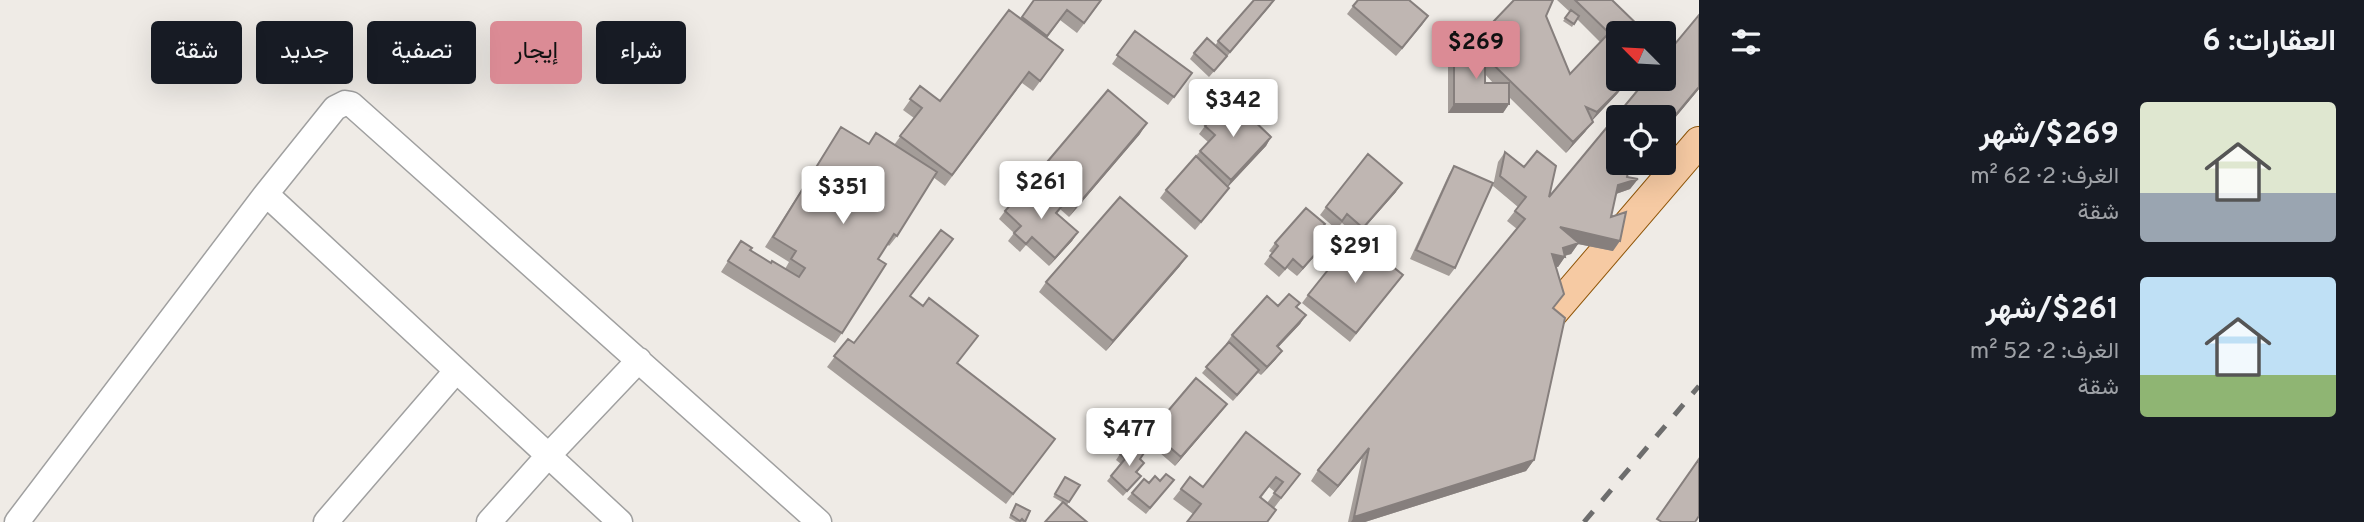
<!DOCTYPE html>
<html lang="ar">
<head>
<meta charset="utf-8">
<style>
	:root { --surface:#171b24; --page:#20242c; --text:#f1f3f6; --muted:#9ea1a6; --accent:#db8b95 }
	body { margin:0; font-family:Overpass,Vazirmatn,sans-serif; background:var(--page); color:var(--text); direction:rtl; height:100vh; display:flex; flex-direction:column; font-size:26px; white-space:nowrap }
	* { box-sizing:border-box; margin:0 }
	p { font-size:23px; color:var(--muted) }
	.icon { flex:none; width:38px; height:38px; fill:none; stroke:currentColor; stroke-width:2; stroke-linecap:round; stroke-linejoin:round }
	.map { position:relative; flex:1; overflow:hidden; direction:ltr }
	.panel { display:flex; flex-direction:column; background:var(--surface); width:665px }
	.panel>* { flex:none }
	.hud { position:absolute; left:21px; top:21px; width:665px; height:63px; direction:rtl; display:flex; gap:14px }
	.needle { width:46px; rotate:294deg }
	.buttons { position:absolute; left:1606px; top:21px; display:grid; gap:14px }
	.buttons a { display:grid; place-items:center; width:70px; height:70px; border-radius:7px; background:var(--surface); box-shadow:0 7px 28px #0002; font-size:35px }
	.price { position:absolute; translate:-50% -60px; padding:0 16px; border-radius:7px; background:#fff; color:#222; font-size:23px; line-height:46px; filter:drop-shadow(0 2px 4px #0008) }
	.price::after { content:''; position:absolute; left:50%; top:42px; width:21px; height:16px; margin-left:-10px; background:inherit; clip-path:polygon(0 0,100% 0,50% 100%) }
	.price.selected { background:var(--accent); color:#111 }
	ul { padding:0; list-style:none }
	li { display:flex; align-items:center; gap:21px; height:175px; padding:0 28px }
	li span { display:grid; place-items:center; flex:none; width:196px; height:140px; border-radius:7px; color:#555 }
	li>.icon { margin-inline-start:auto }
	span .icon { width:84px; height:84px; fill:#fffc; stroke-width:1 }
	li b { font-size:30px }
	h2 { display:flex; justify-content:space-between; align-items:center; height:84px; padding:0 28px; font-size:30px }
	.pill { padding:0 24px; border-radius:7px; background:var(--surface); box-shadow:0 7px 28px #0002; font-size:24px; line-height:63px }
	.pill.selected { background:var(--accent); color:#111 }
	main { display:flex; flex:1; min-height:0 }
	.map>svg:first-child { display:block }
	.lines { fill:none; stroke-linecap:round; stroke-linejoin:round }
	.minor-casing { stroke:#a0a0a0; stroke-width:27 }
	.major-casing { stroke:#905609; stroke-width:32 }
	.minor { stroke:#fff; stroke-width:24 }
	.major { stroke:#f6caa3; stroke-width:30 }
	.rail { stroke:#6d6d6d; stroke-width:5; stroke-dasharray:14 14; stroke-linecap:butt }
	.wall { fill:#a49d99; fill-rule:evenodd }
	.shaded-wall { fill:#867f7d }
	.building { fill:#bfb6b2; stroke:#867f7d; stroke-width:2 }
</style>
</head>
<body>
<main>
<section class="panel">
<h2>العقارات: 6<svg class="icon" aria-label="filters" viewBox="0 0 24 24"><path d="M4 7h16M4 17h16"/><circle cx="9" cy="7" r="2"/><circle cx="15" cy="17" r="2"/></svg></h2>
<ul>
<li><span style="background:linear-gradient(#dfe7d0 65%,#9aa5b1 0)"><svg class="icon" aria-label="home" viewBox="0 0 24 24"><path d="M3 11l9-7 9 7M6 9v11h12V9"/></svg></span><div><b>$269/شهر</b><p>الغرف: 2 · 62 m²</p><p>شقة</p></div></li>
<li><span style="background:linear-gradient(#bfe0f5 70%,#8fb573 0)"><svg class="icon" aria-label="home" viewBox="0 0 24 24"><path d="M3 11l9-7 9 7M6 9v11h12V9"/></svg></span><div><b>$261/شهر</b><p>الغرف: 2 · 52 m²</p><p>شقة</p></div></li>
</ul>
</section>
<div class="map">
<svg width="1699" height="522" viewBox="0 0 1699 522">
	<rect width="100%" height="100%" fill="#efebe6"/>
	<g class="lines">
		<g class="minor-casing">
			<path id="minor" d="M266 194 620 522
				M17 522 266 194 335 108 345 103 351 104 819 522
				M326 522 456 371
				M489 522 547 457 639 360"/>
		</g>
		<g class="major-casing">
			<path id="major" d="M1530 339 1699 142"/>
		</g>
		<use href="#minor" class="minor"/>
		<use href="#major" class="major"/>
		<path class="rail" d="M1584 522 1699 386"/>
	</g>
	<path class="wall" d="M1034 0H1102L1077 33 1060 20 1047 38 1063 50 1033 91 1022 83 945 186 933 177 897 236 889 246 887 244 878 259 842 333 835 343 721 272 741 241 750 250 771 263 785 269 789 262 765 247 841 127 868 144 876 133 894 145 914 118 903 110 920 86 940 101 1021 18Z
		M1557 0H1612L1624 83 1625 84 1617 94 1592 120 1585 132 1566 153 1509 97V104L1503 113H1448V57L1454 49H1468L1472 44 1546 16 1570 74 1600 42 1577 19 1572 27 1563 21 1570 12ZM1485 74 1493 83H1485Z
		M1270 6 1209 77 1190 59 1194 53 1215 46 1218 41Z
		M1353 6 1428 16 1396 56 1347 14Z
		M1699 15V89L1664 131V117L1619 163H1638L1635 167 1629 166 1627 177 1638 179 1630 189 1616 194 1611 217 1613 251 1578 244 1571 254 1565 256 1558 267H1556L1554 308 1534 460 1526 471 1365 522H1348L1362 458 1330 497 1311 481 1318 470 1517 229 1507 221 1518 207 1493 186 1498 162 1505 152 1549 197Z
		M1135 31 1192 73 1168 105 1112 64Z
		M1205 126 1271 137 1266 146 1227 187 1223 196 1195 230 1160 198 1166 190 1208 142 1199 134Z
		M1140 134 1069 217 1060 209 1057 213 1078 232 1072 241 1049 266 1026 245 1020 252 1008 241 1014 233 999 219 1005 211 1042 194 1030 184 1037 174Z
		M1454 166 1455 268 1449 276 1410 259 1449 174Z
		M1396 192 1357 236 1342 223 1336 229 1320 215 1326 207Z
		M1316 235 1319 251 1297 276 1287 268 1279 277 1264 264 1272 253 1269 251 1275 243Z
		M953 239 910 296 957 363 1055 439 1006 504 827 367 848 339 854 343Z
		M1363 242 1403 275 1350 342 1302 303 1308 295Z
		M1180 266 1106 351 1039 292 1046 282Z
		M1297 307 1306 315 1300 324 1278 347 1276 359 1261 375 1258 373 1233 401 1202 373 1227 344H1226L1232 335Z
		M1221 412 1175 466 1145 440 1151 431Z
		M1120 454 1140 460 1144 463 1137 473 1141 476 1123 496 1107 481 1121 464 1116 460Z
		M1300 474 1274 508 1276 510 1268 522H1187L1193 514 1173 499 1181 489ZM1269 487 1275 492 1267 503 1261 498Z
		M1065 477 1080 485 1067 505 1053 497Z
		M1174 480 1146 514 1127 499 1132 493 1149 483 1160 481Z
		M1014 507 1025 522H1016L1009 518Z"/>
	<path class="shaded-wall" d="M1274 0 1270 6 1209 77 1230 52Z
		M1428 16 1422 25 1396 56 1402 48Z
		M1619 68V79H1628L1623 83 1604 81 1612 71Z
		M1625 84 1617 94 1590 123 1597 112Z
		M1699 87V89L1664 131V129Z
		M1454 104H1509L1503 113H1448Z
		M1593 122 1585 132 1566 153 1573 142Z
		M1147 123 1140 134 1069 217 1076 207Z
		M1271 137 1266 146 1226 189 1231 180Z
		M1626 163H1638L1635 167 1624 165Z
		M1638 179 1630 189 1610 196 1618 185Z
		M1402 183 1396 192 1357 236 1363 228Z
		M1560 227 1620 241 1613 251 1578 244 1571 254 1563 256 1565 257 1558 267 1544 264Z
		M1078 232 1072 241 1049 266 1055 258Z
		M1325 243 1319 251 1297 276 1303 268Z
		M1187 256 1180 266 1106 351 1113 341Z
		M1306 315 1300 324 1271 355 1277 346Z
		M1282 351 1276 359 1261 375 1267 367Z
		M1227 404 1221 412 1175 466 1181 457Z
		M1369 448 1362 458 1330 497 1338 486Z
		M1534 460 1526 471 1365 522H1351L1354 517Z"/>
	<path class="building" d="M1034 0H1101L1084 23 1067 10 1047 36 1022 17Z
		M1254 0H1274L1230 52 1218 41Z
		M1358 0H1409L1428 16 1402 48 1353 6Z
		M1514 0H1553L1546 16 1570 74 1609 33 1575 0H1612L1646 33H1619V68L1612 71 1609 77 1625 84 1597 112 1586 107 1593 122 1573 142 1472 44Z
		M1009 10 1063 50 1040 81 1029 72 952 175 900 136 922 108 910 99 920 86 940 101Z
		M1571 10 1579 16 1574 24 1565 18Z
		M1699 15V87L1664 129V117H1619V163H1630L1627 177 1638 179 1618 185 1611 217 1626 212 1620 241 1560 227 1579 243 1563 248 1565 257 1552 254 1564 294 1553 308 1565 318 1534 460 1354 517 1369 448 1338 486 1318 470 1525 219 1515 211 1526 197 1500 176 1505 152 1524 167 1537 151 1556 166 1549 197 1647 79H1664V57Z
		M1135 31 1192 73 1174 97 1117 55Z
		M1207 38 1227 56 1214 71 1194 53Z
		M1454 49H1473L1485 61V83H1509V104H1454Z
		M1108 90 1147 123 1076 207 1037 174Z
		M1230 98 1271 137 1231 180 1200 151 1215 135 1205 126Z
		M841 127 869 144 876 133 937 172 897 236 894 234 878 259 886 264 842 333 728 261 741 241 752 248 750 250 771 263 772 261 799 277 805 268 791 259 796 251 773 237Z
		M1368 154 1402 183 1363 228 1347 214 1342 221 1326 207Z
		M1196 156 1229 188 1201 222 1166 190Z
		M1454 166 1493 183 1455 268 1416 250Z
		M1029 184 1041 195 1045 191 1062 206 1056 213 1078 232 1055 258 1032 237 1026 244 1014 233 1021 226 1005 211Z
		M1120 197 1187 256 1113 341 1046 282Z
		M1306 208 1325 224 1316 235 1325 243 1303 268 1293 259 1285 269 1270 256 1278 246 1275 243Z
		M941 230 953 239 910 296 923 306 929 298 978 336 957 363 1055 439 1013 494 834 356 848 339 854 343Z
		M1368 235 1383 246 1377 254 1363 242Z
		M1355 236 1403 275 1356 333 1308 295Z
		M1289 294 1300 303 1296 307 1306 315 1277 346 1282 351 1267 367 1232 335 1267 296 1278 306Z
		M1229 342 1259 370 1237 395 1206 367Z
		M1196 378 1227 404 1181 457 1151 431Z
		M1246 432 1300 474 1281 498 1274 493 1283 482 1276 477 1260 497 1276 510 1267 522H1187L1201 504 1181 489 1190 477 1203 487Z
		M1126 447 1132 452 1137 447 1144 453 1140 459 1144 463 1136 472 1141 476 1127 491 1111 476 1125 459 1120 454Z
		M1699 459V516L1695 522H1662L1657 519Z
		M1166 474 1174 480 1150 508 1132 493 1144 479 1149 483 1155 476 1160 481Z
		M1065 477 1080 485 1069 502 1055 494Z
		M1063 502 1087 522H1045Z
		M1016 504 1030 511 1025 522 1022 519 1020 521 1011 515Z"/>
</svg>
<div class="buttons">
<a><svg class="needle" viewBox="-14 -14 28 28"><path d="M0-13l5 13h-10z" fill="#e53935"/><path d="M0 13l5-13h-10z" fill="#9ea1a6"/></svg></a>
<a><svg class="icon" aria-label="locate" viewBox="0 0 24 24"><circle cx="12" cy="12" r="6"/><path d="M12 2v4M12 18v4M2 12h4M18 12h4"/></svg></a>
</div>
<b class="price selected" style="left:1476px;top:81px">$269</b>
<b class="price" style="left:1233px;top:139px">$342</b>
<b class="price" style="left:1041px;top:221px">$261</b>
<b class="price" style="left:843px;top:226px">$351</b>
<b class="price" style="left:1355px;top:285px">$291</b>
<b class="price" style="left:1129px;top:468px">$477</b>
<div class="hud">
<a class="pill">شراء</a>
<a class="pill selected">إيجار</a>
<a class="pill">تصفية</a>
<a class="pill">جديد</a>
<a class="pill">شقة</a>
</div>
</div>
</main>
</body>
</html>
